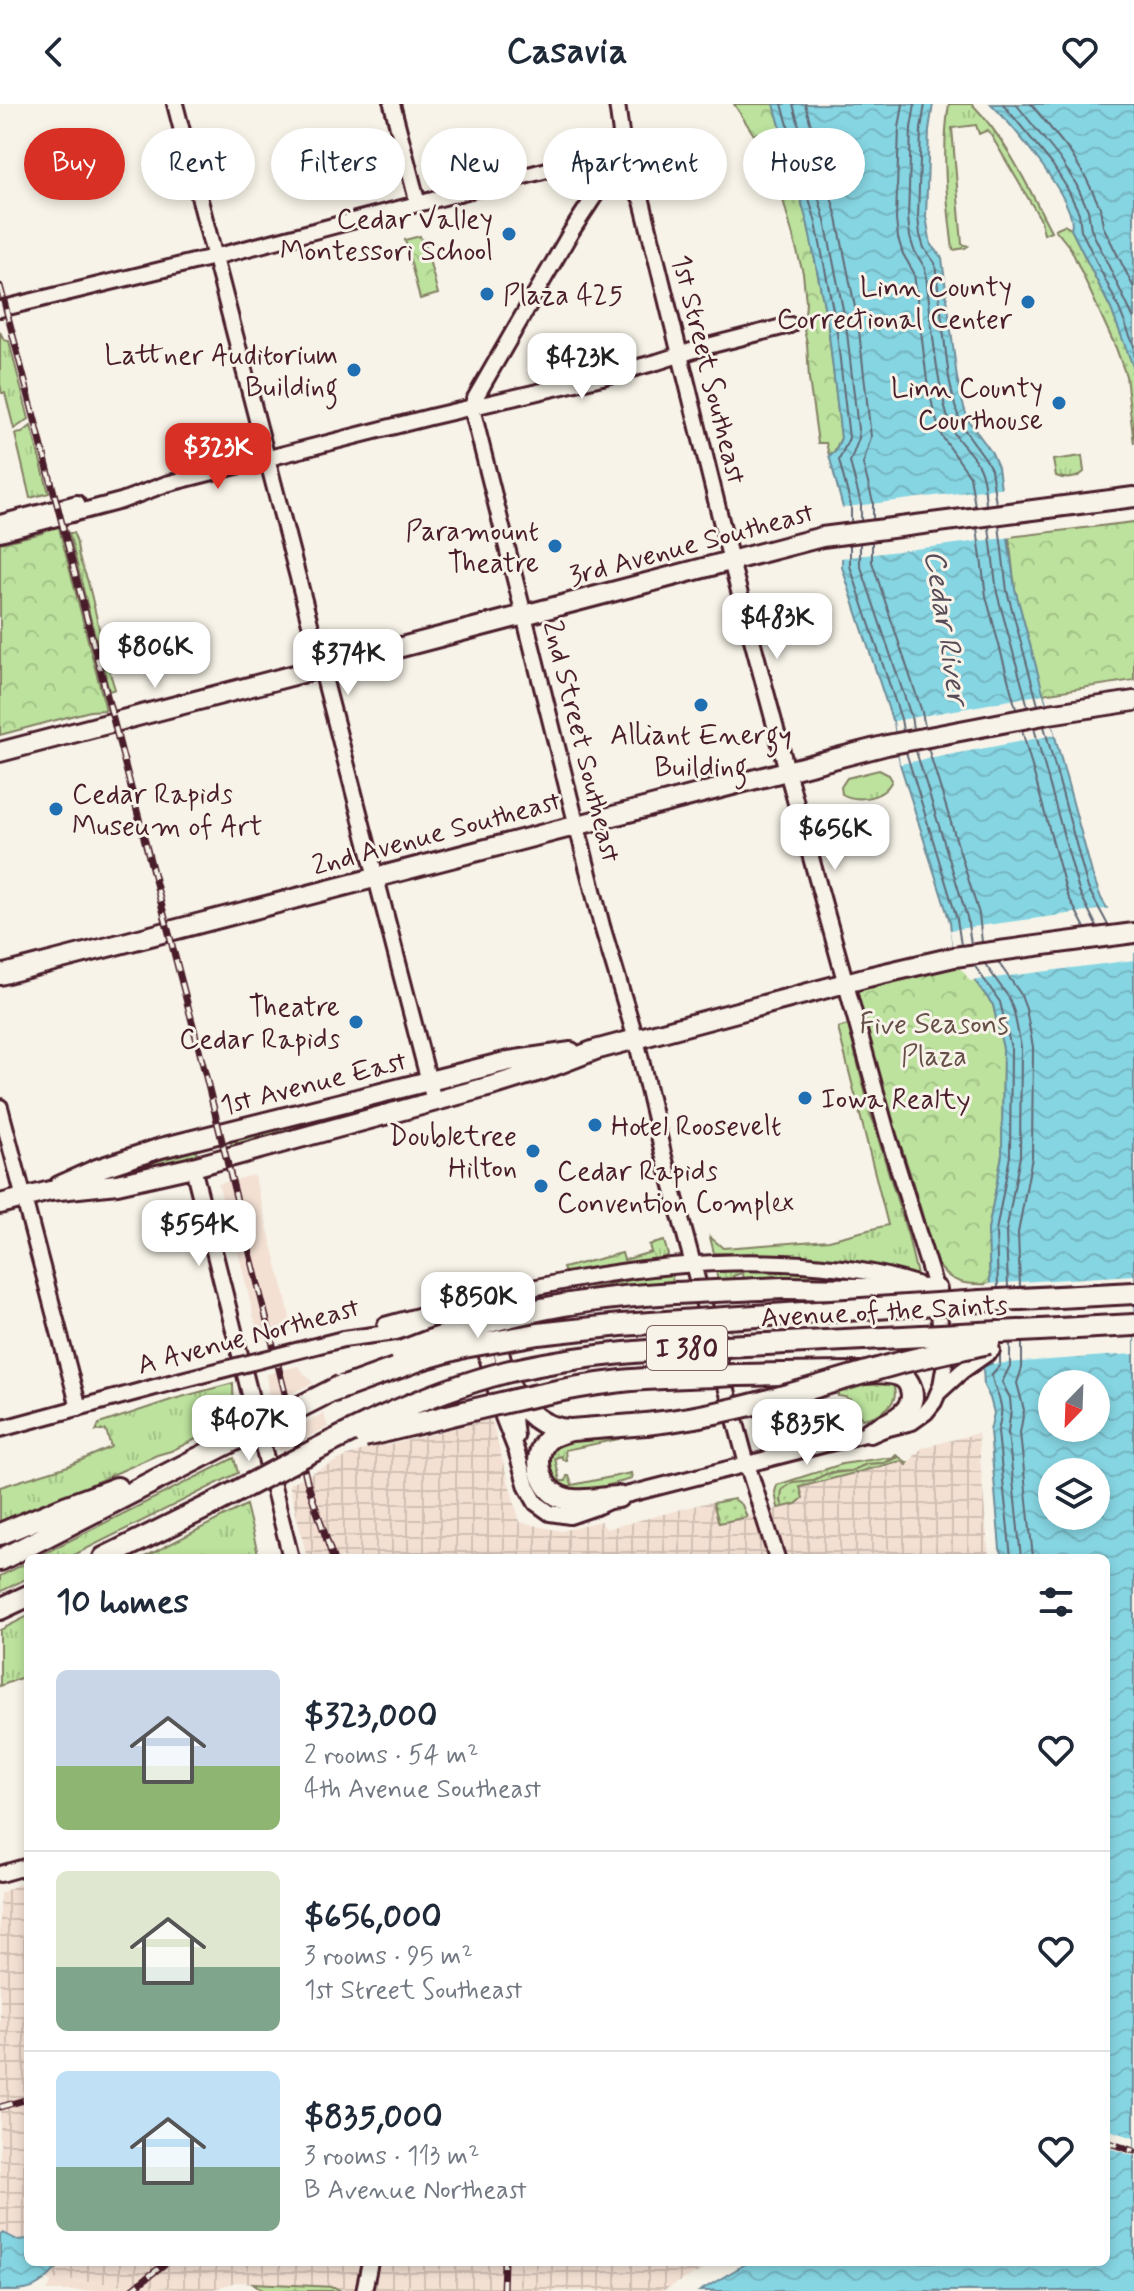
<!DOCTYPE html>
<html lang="en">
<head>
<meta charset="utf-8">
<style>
	:root { --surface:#fff; --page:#f2f2f3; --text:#1f2937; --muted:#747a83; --line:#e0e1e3; --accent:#d93025 }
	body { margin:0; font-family:Mynerve,sans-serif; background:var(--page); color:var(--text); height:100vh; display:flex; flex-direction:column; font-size:30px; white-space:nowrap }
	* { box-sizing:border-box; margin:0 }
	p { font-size:26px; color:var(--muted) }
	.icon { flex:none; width:44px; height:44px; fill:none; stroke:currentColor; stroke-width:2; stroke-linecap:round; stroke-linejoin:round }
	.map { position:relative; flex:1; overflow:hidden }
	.drawer { position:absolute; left:24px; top:1450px; width:1086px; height:712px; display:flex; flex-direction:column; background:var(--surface); border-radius:12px; box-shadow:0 4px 12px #0003 }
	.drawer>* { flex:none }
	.guide { position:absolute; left:24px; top:24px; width:1086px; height:72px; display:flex; gap:16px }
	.needle { width:52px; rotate:203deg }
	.tools { position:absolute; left:1038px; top:1266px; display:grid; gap:16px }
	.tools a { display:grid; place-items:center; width:72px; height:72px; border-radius:50%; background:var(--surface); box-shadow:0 4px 12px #0003; font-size:40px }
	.price { position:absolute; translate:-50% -68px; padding:0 18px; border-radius:16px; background:#fff; color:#222; font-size:26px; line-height:52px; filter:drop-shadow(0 2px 4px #0008) }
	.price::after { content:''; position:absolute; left:50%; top:48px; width:24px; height:18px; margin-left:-12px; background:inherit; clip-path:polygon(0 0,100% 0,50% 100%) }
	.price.current { background:var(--accent); color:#fff }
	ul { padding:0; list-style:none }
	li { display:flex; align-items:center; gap:24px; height:200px; padding:0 32px }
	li+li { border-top:2px solid var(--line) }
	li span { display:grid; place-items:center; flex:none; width:224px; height:160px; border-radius:12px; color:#555 }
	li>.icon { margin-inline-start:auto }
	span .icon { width:96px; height:96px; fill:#fffc; stroke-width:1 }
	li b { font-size:34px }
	h2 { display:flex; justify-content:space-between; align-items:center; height:96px; padding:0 32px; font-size:34px }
	.chip { padding:0 28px; border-radius:36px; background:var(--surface); box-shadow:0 4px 12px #0003; font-size:28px; line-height:72px }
	.chip.current { background:var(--accent); color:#fff }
	header { display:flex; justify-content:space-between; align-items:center; height:104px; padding:0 32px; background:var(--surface); font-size:36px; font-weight:800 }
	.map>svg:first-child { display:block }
	.built { fill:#f3e0d3 }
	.industrial { fill:url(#industrial-grid) }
	.grass { fill:url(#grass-tufts); stroke:#838064; stroke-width:2 }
	.forest { fill:url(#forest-firs); stroke:#838064; stroke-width:2 }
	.park { fill:url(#park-crowns); stroke:#838064; stroke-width:2 }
	.garden { fill:url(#garden-dots); stroke:#838064; stroke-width:2 }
	.water { fill:url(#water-waves); stroke:#6e8c99; stroke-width:2; fill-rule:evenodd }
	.pier { fill:#f7f3e8 }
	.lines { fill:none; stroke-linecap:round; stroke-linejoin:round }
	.shore { stroke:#626874; stroke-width:2 }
	.minor-casing { stroke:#4a1f2b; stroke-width:20 }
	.major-casing { stroke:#4a1f2b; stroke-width:24 }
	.highway-casing { stroke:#4a1f2b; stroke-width:26 }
	.minor { stroke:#f7f3e8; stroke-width:14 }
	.major { stroke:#f7f3e8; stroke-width:18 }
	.highway { stroke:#f7f3e8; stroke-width:20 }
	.rail-casing { stroke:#4a1f2b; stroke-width:7 }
	.rail { stroke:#f7f3e8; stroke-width:4; stroke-dasharray:12; stroke-linecap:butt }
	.minor-bridge-casing { stroke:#4a1f2b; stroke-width:20; stroke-linecap:butt }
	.highway-bridge-casing { stroke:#4a1f2b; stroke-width:26; stroke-linecap:butt }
	.minor-bridge { stroke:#f7f3e8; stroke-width:14 }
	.highway-bridge { stroke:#f7f3e8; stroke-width:20 }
	.poi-dot { fill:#1f6fb2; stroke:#f7f3e8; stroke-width:3 }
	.labels { text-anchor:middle; stroke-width:6; stroke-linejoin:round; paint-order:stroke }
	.shield { fill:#f7f3e8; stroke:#7e5f64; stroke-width:2 }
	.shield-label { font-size:26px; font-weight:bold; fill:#4a1f2b }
	.poi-label { font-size:28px; fill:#4a1f2b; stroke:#f7f3e8; text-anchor:end }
	.street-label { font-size:28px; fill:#4a1f2b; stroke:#f7f3e8 }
	.park-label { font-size:28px; fill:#665048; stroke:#f7f3e8 }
	.water-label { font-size:30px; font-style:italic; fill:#594c59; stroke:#f7f3e8 }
</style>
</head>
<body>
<header><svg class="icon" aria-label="back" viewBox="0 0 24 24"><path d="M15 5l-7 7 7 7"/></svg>Casavia<svg class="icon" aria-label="heart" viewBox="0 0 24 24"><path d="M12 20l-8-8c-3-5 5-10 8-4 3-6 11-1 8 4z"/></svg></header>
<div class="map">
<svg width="1134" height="2187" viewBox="0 0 1134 2187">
	<defs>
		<pattern id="industrial-grid" width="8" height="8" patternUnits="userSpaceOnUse" patternTransform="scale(2)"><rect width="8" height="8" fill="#f3e0d3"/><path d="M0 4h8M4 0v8" fill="none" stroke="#d2c0b5"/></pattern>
		<pattern id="grass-tufts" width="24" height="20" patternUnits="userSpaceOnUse" patternTransform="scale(2)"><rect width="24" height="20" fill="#bce29d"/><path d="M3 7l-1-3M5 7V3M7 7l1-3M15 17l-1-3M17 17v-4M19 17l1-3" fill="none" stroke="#a3c187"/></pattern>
		<pattern id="forest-firs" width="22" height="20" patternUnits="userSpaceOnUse" patternTransform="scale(2)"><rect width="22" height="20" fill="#bce29d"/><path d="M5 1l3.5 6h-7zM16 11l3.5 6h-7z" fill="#a3c187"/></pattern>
		<pattern id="park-crowns" width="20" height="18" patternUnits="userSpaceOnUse" patternTransform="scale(2)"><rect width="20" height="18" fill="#bce29d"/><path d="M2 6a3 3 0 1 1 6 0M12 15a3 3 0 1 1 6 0" fill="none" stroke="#a3c187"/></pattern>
		<pattern id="garden-dots" width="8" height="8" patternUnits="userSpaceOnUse" patternTransform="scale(2)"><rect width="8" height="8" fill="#bce29d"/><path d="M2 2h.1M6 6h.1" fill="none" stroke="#a3c187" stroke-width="1.8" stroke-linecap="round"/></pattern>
		<pattern id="water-waves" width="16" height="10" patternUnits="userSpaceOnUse" patternTransform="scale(2)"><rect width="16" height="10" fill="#86d5e2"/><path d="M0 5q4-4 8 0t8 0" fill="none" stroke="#75b6c2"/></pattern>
	</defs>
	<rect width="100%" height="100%" fill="#f7f3e8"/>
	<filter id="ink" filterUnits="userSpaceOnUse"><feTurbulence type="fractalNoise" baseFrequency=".0125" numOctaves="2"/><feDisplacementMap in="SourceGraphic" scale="16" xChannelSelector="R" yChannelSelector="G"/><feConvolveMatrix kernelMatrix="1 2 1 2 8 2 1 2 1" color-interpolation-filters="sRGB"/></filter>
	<g filter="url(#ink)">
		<path class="built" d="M66 418 114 604 106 605 58 420Z
			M254 1071 287 1199 292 1226 259 1235 238 1147 218 1080Z
			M298 1262 313 1279 269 1300 267 1270Z
			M324 1310 328 1323 280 1347 276 1333Z
			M47 2175 193 2186 47 2187 52 2178Z"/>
		<path class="industrial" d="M491 1315 520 1418 561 1427 600 1417 606 1425 713 1397 719 1419 796 1400 800 1383 902 1357 907 1360 922 1344 978 1329 989 1454H307L289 1380 336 1357 383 1338 385 1342Z
			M28 1776V2135L17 2136 3 2129 0 2131V1789Z
			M56 2158H718L662 2187H371L236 2178 214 2185 193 2186 47 2175 57 2164Z"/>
		<path class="grass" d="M949 0H972C1007 36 1028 83 1051 127L1044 130 1041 116 988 26 979 30 976 21 952 24 962 140 968 142 965 144 953 146C947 97 941 49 949 0Z
			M0 228 4 236 9 237 29 315 14 325 5 289H2L0 280Z
			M31 322 49 389 30 394 15 330 22 329Z
			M1082 352 1084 368C1075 376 1066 376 1056 372L1053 356Z
			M69 429H73C78 437 77 444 79 453 82 463 87 472 89 482 98 517 104 552 115 585L109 587Z
			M879 666 889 671 892 676C885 694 858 699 842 690L841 683 847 674Z
			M848 921 871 1011 908 1132 917 1171 861 1160 807 1154 734 1152 733 1149H714L710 1133 723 1144 829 1136 888 1121 838 924Z
			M664 1137 668 1151 659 1156 565 1169 563 1164 622 1149 624 1156 651 1148 649 1141Z
			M716 1165 813 1168 866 1175 757 1179 755 1174 746 1178 742 1169 733 1172 735 1181H718Z
			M671 1168 674 1183 543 1197 542 1194Z
			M862 1277 892 1279C903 1299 880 1312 862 1315 855 1303 855 1293 838 1292L837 1289 788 1301Z
			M233 1279 234 1317 171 1347 157 1351 0 1421V1383L68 1362 111 1343 106 1326 96 1327 99 1320 174 1295Z
			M619 1330V1335L565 1346 566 1356H563L561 1352 555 1354 560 1377H566L567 1372H569L572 1381 631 1369 632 1375 582 1388 562 1385C548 1367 539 1353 563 1337Z
			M896 1351 899 1353 884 1359 867 1360 851 1367 832 1368 814 1376 803 1378 781 1396 783 1403 778 1404 775 1388 777 1381 842 1360 883 1354 892 1355Z
			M234 1354 238 1369 68 1454H35Z
			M246 1401 259 1454H143Z
			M28 1458V1474L0 1488V1472Z
			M28 1512V1571L0 1582V1526Z"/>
		<path class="forest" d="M253 2179 334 2183 341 2187H264Z"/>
		<path class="park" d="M734 0H774L808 121 828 222 841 334 834 348 829 351 826 339H818L809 275 807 239 804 226 806 198 803 169 782 92 764 36 759 29 754 31Z
			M420 132 421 136H424L438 190 420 195 405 136Z
			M1134 418V576L1043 590 1015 485 1009 433Z
			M58 420 106 606 90 607 0 631V439L42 429 46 423Z
			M954 855 966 865 993 901 1003 944 1002 1051 988 1126 990 1180C967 1181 948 1180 936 1157L910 1069 846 879Z"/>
		<path class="garden" d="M1064 121 1071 125 1111 205 1134 264V340L1126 272 1116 244 1071 145 1055 125Z
			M342 1006 343 1008 306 1023 233 1045 230 1035Z
			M195 1044 198 1054 135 1068 134 1063Z
			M899 1353 908 1359 907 1361 901 1357 800 1383 803 1394 796 1400 783 1403 781 1396 782 1386 793 1378 814 1376 826 1370 851 1367 867 1360 884 1359Z
			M734 1395 742 1401 747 1413 719 1419 713 1399Z"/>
		<path class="water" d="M774 0H933L929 26 926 113 931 141 942 154 957 274 963 300 968 316 992 349 998 363 1015 485 1092 769 1101 794 1134 850V2187H700L749 2158H1106V1454H1005L1000 1445 990 1327 994 1309 990 1294 984 1282 983 1263 993 1259 988 1126 1002 1051 1003 944 993 901 966 865 954 855 950 818 900 660 894 618 892 616 842 463 843 404 829 351 835 348 841 334 828 222 808 121ZM1052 1280H1096V1324H1052ZM1052 1368H1096V1412H1052Z
			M991 0H1134V265L1111 205 1071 125C1080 101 1010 18 991 0Z
			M3 2129 17 2136 28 2135V2158H56L57 2164C36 2187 30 2187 0 2187V2131Z"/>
		<path class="pier" d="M1006 383 1013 433 841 454 838 431 839 404Z
			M1043 590 1055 631 900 660 894 617Z
			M1112 804 1134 842V856L970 877 963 867 955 861 950 826Z
			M1134 1171V1250L993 1260 992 1248H988L986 1180Z
			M1106 2025 1134 2034V2052L1106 2043Z"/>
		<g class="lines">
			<path class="shore" d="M782 0 816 119 836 221 849 334 839 356 851 402V418
				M793 0 825 117 846 220 859 334 850 358 861 400V417
				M805 0 837 114 858 218 871 333 863 360 873 398V415
				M903 0 899 24 896 116 898 134 903 150 914 169 927 277 934 308 941 331 970 372 975 402
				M915 0 911 24 908 114 910 133 914 146 925 164C932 215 934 268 949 318 954 335 968 344 977 359 984 371 985 387 986 401
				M925 0 921 25 918 113 920 131 924 144 935 159 949 274 955 302 961 321 985 354 991 365 996 400
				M1003 0 1052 60 1067 84 1079 109 1081 126 1118 202 1134 242
				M1016 0 1060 55 1076 80 1088 106 1091 125 1134 215
				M1031 0 1070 48 1086 74 1100 103 1103 122 1134 184
				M999 421 1007 487 1038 601
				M989 423 997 489 1028 603
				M977 424 986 492 1016 605
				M872 438V458L922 608 925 623
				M860 439V460L911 612 913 625
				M850 441V462L901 615 903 627
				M1044 622 1088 784 1108 821
				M1034 624 1079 787 1097 823
				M1022 626 1067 790 1085 824
				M928 644 979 810 982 838
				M916 647 967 813 971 840
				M906 648 957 815 961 841
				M998 858 1020 889 1026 905 1033 943 1032 1053 1018 1129 1020 1183
				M985 860 1009 894 1014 908 1021 943 1020 1052 1006 1128 1008 1184
				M974 861 1000 898 1011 944 1010 1052 996 1127 998 1184
				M1022 1239V1264L1017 1279 1024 1306 1020 1329 1033 1454
				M1010 1240V1262L1002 1278 1010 1294 1011 1306 1008 1328 1021 1454
				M1000 1248V1261L992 1270C992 1282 999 1290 1001 1302 1003 1310 999 1319 998 1328L1011 1454"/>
			<g class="minor-casing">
				<path id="minor" d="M175 0 434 997
					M392 0 418 100
					M0 205 214 153 578 58C607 56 631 71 642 97L731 457 789 674 888 1032 936 1186 945 1259 941 1282 934 1298 926 1308 912 1318 618 1393 596 1403 570 1412 550 1409 536 1399 527 1383 516 1346 503 1313 484 1241 469 1226 451 1220H432L403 1227 343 1235
					M472 304 602 822 636 935 663 1049 747 1360 777 1454
					M472 304 474 296 571 128 607 73 621 29 617 0
					M0 419 77 399
					M0 429 121 397 166 380 430 313 602 273 657 258 704 243 790 221
					M0 1003 79 1304
					M193 1063 291 1454
					M497 1192 492 1201V1215L511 1285 516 1333
					M385 1221C515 1185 647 1153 783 1159 828 1161 873 1166 916 1180
					M939 1288 962 1267 992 1246
					M0 1325 170 1279
					M0 1770 28 1762
					M364 2187 370 2158"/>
			</g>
			<g class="major-casing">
				<path id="major" d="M0 648 822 433 1134 393
					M0 871 887 641 1049 610 1134 597
					M59 1082 97 1065 161 1044 509 957 571 948
					M0 1100 50 1087 117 1080 193 1063 495 981 543 966 595 946 868 873 954 853 1134 829"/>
			</g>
			<g class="highway-casing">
				<path id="highway" d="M785 1184 936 1186
					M981 1197 1134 1189
					M1059 1225 1134 1221
					M738 1271C778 1270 818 1269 858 1269 871 1269 889 1266 901 1272 909 1276 912 1285 912 1293 910 1312 885 1321 870 1328
					M511 1285C526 1308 541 1325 570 1326
					M618 1393C600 1394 578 1400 561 1393 540 1385 531 1352 548 1335 555 1330 563 1328 571 1326L646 1320
					M0 1430 65 1403 117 1384
					M104 1454 209 1402
					M0 1456 197 1355
					M0 1505 28 1492"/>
			</g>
			<use href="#minor" class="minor"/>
			<use href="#major" class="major"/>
			<use href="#highway" class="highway"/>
			<g class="rail-casing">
				<path id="rail" d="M0 182 195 929 308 1381 333 1454
					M0 2003 28 1995
					M1106 2038 1134 2047
					M130 2187 167 2158
					M503 2187 504 2158"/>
			</g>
			<use href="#rail" class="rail"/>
			<g class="minor-bridge-casing">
				<path id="minor-bridge" d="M170 1279 343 1235"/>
			</g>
			<g class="highway-bridge-casing">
				<path id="highway-bridge" d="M400 1248C460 1224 525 1206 589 1197 654 1188 720 1187 785 1184
					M331 1288 422 1255 464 1243 538 1230 621 1221 981 1197
					M646 1320C734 1311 808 1284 892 1261 924 1252 957 1246 989 1239
					M364 1332C450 1313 534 1287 622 1277 660 1273 699 1273 738 1271
					M197 1355 341 1282
					M209 1402C305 1352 401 1295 506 1268 585 1249 665 1245 746 1241 850 1235 955 1231 1059 1225"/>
			</g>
			<use href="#minor-bridge" class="minor-bridge"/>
			<use href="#highway-bridge" class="highway-bridge"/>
		</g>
	</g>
	<g class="poi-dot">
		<circle cx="509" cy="130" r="8"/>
		<circle cx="487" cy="190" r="8"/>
		<circle cx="1028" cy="198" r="8"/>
		<circle cx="354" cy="266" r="8"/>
		<circle cx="1059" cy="299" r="8"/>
		<circle cx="555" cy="442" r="8"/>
		<circle cx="701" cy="601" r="8"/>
		<circle cx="56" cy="705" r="8"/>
		<circle cx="356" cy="918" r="8"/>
		<circle cx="805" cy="994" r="8"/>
		<circle cx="595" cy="1021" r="8"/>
		<circle cx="533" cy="1047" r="8"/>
		<circle cx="541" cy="1082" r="8"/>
	</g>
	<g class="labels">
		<rect class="shield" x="647" y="1222" width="80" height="44" rx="6"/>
		<g class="shield-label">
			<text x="687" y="1253">I 380</text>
		</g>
		<g class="poi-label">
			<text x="493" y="124">Cedar Valley<tspan x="493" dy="32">Montessori School</tspan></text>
			<text x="1012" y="192">Linn County<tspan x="1012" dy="32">Correctional Center</tspan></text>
			<text x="503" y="200" text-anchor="start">Plaza 425</text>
			<text x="338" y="260">Lattner Auditorium<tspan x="338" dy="32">Building</tspan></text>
			<text x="1043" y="293">Linn County<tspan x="1043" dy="32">Courthouse</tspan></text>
			<text x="539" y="436">Paramount<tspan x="539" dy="32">Theatre</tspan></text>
			<text x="701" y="640" text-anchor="middle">Alliant Energy<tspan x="701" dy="32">Building</tspan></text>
			<text x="72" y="699" text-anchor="start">Cedar Rapids<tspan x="72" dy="32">Museum of Art</tspan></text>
			<text x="340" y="912">Theatre<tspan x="340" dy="32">Cedar Rapids</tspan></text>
			<text x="821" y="1004" text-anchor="start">Iowa Realty</text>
			<text x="611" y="1031" text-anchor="start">Hotel Roosevelt</text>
			<text x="517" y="1041">Doubletree<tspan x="517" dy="32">Hilton</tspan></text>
			<text x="557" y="1076" text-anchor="start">Cedar Rapids<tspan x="557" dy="32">Convention Complex</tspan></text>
		</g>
		<g class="street-label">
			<text transform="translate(710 265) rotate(76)" y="10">1st Street Southeast</text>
			<text transform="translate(691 439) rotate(-15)" y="10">3rd Avenue Southeast</text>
			<text transform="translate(583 637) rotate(76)" y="10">2nd Street Southeast</text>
			<text transform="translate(436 728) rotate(-15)" y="10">2nd Avenue Southeast</text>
			<text transform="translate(313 978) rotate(-14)" y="10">1st Avenue East</text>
			<text transform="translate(884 1206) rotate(-3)" y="10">Avenue of the Saints</text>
			<text transform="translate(248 1231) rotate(-15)" y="10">A Avenue Northeast</text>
		</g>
		<g class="park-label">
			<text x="934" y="929">Five Seasons<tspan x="934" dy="32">Plaza</tspan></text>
		</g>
		<g class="water-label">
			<text transform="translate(947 523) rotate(81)" y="10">Cedar River</text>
		</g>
	</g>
</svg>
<div class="tools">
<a><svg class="needle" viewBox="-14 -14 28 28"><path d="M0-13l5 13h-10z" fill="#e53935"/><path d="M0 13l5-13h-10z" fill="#747a83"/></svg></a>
<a><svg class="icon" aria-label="layers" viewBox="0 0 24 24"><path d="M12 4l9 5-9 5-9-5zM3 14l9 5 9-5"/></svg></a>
</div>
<b class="price" style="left:582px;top:297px">$423K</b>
<b class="price current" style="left:218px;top:387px">$323K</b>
<b class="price" style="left:777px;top:557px">$483K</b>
<b class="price" style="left:155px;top:586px">$806K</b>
<b class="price" style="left:348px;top:593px">$374K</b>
<b class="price" style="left:835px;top:768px">$656K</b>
<b class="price" style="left:199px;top:1164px">$554K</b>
<b class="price" style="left:478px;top:1236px">$850K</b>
<b class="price" style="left:249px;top:1359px">$407K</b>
<b class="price" style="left:807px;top:1363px">$835K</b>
<div class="guide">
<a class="chip current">Buy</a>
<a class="chip">Rent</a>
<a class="chip">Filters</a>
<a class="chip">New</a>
<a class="chip">Apartment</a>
<a class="chip">House</a>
</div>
<section class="drawer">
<h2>10 homes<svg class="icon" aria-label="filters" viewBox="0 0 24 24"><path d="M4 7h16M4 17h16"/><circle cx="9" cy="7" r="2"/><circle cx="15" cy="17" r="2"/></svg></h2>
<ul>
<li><span style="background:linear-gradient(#c9d6e8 60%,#8fb573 0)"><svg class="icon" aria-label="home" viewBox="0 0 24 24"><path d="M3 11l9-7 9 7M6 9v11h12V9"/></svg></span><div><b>$323,000</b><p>2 rooms · 54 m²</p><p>4th Avenue Southeast</p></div><svg class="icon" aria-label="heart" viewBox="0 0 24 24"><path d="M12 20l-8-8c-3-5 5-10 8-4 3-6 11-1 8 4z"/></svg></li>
<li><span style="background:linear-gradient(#dfe7d0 60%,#7fa58c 0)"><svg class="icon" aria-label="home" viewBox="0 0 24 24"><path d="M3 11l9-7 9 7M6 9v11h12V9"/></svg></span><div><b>$656,000</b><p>3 rooms · 95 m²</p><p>1st Street Southeast</p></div><svg class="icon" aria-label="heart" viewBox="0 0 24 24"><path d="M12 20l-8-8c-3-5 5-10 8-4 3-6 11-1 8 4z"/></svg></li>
<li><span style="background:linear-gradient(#bfe0f5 60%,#7fa58c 0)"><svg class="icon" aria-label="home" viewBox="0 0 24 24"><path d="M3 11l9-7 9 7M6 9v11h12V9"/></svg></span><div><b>$835,000</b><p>3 rooms · 113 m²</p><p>B Avenue Northeast</p></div><svg class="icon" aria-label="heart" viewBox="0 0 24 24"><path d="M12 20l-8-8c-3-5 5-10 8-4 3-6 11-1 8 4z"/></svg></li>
</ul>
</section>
</div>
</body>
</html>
